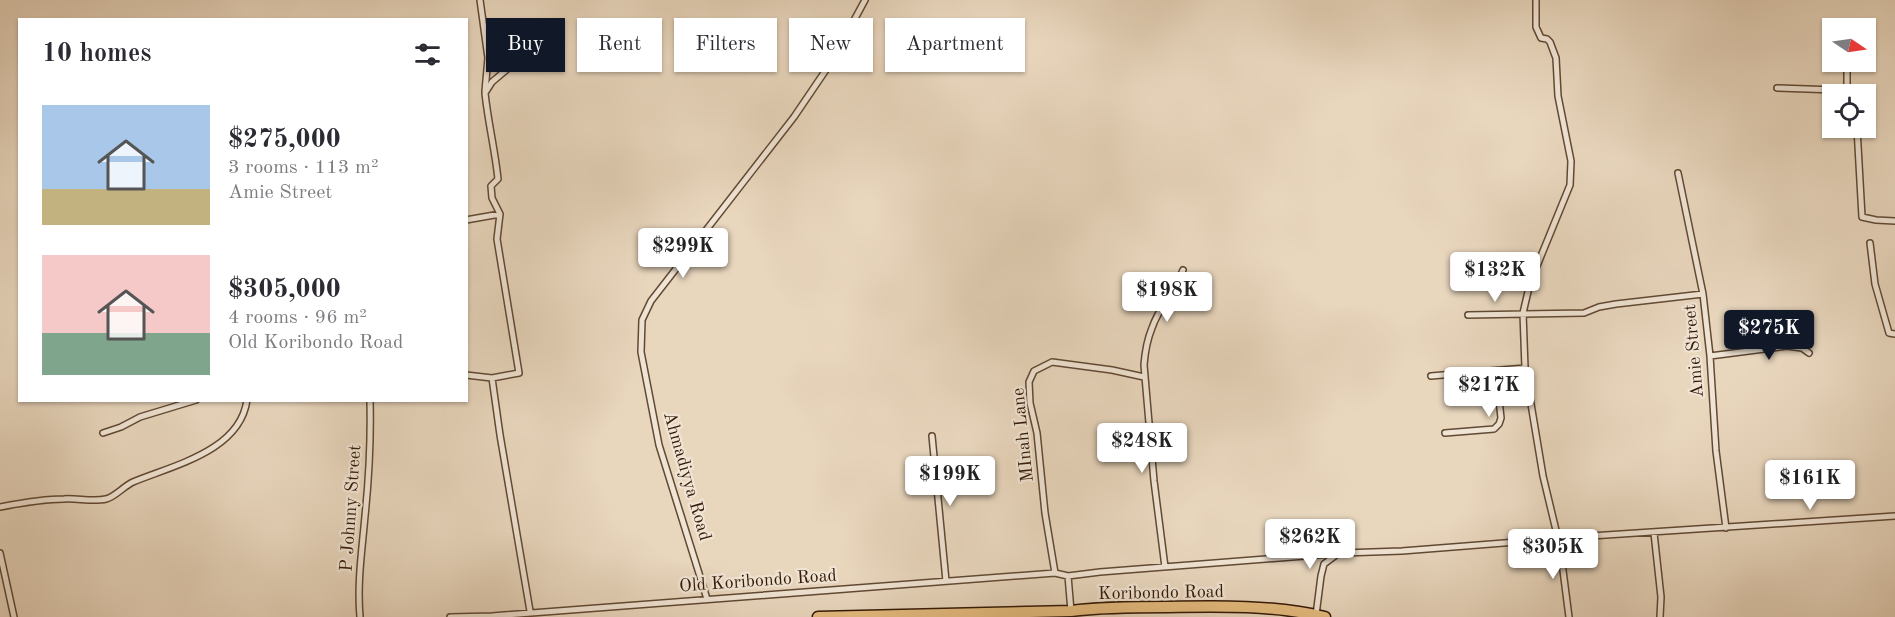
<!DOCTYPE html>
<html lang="en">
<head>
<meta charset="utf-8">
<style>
	:root { --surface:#fff; --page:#f2f2f3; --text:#2b2b33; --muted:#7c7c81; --accent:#111827 }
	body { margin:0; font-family:"Old Standard TT",serif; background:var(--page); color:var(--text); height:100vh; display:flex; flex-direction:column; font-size:22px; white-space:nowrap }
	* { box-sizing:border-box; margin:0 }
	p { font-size:20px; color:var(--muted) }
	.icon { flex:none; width:33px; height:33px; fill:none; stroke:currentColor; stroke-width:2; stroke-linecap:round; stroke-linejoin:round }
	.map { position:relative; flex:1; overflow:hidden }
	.details { position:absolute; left:18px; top:18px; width:450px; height:384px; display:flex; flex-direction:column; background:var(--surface); border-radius:0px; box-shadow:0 2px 4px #0004 }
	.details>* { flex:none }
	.banner { position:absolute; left:486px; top:18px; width:570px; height:54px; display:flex; gap:12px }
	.needle { width:39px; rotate:103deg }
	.buttons { position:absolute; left:1822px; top:18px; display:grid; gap:12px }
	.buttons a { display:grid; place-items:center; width:54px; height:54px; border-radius:0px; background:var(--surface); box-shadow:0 2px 4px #0004; font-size:30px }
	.price { position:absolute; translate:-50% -51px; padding:0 14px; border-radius:6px; background:#fff; color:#222; font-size:20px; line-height:39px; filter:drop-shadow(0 2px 3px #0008) }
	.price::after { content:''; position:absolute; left:50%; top:36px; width:18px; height:14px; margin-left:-9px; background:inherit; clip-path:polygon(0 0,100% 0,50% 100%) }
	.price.on { background:var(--accent); color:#fff }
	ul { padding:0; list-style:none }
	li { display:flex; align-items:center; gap:18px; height:150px; padding:0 24px }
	li span { display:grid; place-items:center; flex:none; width:168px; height:120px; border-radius:0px; color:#555 }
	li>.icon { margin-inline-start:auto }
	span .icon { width:72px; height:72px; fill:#fffc; stroke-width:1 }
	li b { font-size:26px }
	h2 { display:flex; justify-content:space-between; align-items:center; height:72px; padding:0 24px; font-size:26px }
	.tag { padding:0 21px; border-radius:0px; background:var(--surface); box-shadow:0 2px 4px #0004; font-size:21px; line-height:54px }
	.tag.on { background:var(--accent); color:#fff }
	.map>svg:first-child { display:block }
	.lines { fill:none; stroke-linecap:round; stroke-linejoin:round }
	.street-casing { stroke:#614934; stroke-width:8 }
	.highway-casing { stroke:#341a07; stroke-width:13 }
	.street { stroke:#f0e4d4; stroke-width:5 }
	.highway { stroke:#e4bb7e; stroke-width:10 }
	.labels { text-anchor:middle; stroke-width:4.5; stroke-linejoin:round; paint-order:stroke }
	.street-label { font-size:18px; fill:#341a07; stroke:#f0e4d4 }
</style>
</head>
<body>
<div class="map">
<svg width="1895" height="617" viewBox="0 0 1895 617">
	<rect width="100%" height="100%" fill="#e8d6bd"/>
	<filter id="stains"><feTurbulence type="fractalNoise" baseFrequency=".00333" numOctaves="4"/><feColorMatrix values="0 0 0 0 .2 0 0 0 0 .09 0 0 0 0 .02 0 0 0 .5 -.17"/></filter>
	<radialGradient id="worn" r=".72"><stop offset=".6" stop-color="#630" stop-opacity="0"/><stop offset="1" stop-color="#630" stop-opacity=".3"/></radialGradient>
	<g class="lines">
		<g class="street-casing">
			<path id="street" d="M480 0 488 58 485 91
				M1536 0V27L1541 38 1547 39 1550 42 1556 58 1558 96 1571 161 1570 185 1530 283 1523 313 1525 368 1543 476 1560 547 1569 617
				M1843 62 1847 72V94
				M1777 88 1836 90 1847 94
				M1857 128 1862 217 1876 220 1895 221
				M1678 173 1703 294 1710 356 1716 451 1726 528
				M466 220 500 214
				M1870 243 1875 284 1889 333 1895 334
				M1468 315 1584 313 1599 307 1616 304 1703 294
				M1710 356 1787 346 1802 348 1809 353
				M466 375 492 378
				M1431 376 1525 368
				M103 433 121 427 140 417 196 400
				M1445 433 1494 429 1499 424 1501 418 1496 372
				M932 436 946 581
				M0 507C21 503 43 499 64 499 77 498 93 502 106 499 115 497 124 486 133 482 174 465 240 451 247 400
				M1654 533 1661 597 1660 617
				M0 553 14 617
				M1165 567 1154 481 1144 365C1145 352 1147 340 1152 328 1159 307 1175 290 1183 270
				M1055 573 1045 513 1037 433 1030 403 1029 382 1034 371 1052 362 1112 370 1144 377
				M1068 576 1100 572 1343 553 1402 551 1591 536 1895 516
				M707 599 659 445 641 352 642 320 651 301 794 117 832 61 865 0
				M530 611 500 435 492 378 519 373 497 239 500 214 492 198 491 186 498 179C495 150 488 122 485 93L492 82 518 60 530 42
				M1316 615 1321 576 1324 564 1336 555
				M360 617C357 583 362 550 365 516 369 477 371 439 370 400
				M450 617 492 616 1055 573 1068 576 1071 611"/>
		</g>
		<g class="highway-casing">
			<path id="highway" d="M818 617 1071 611C1103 607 1135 607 1168 607 1218 606 1275 605 1325 617"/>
		</g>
		<use href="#street" class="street"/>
		<use href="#highway" class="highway"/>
	</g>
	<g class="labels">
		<g class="street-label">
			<text transform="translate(1693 351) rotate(-95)" y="6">Amie Street</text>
			<text transform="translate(1022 435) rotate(-96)" y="6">MInah Lane</text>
			<text transform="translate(688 476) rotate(74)" y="6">Ahmadiyya Road</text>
			<text transform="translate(350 508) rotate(-86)" y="6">P Johnny Street</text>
			<text transform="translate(758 580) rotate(-4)" y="6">Old Koribondo Road</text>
			<text transform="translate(1161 592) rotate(-1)" y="6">Koribondo Road</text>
		</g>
	</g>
	<rect width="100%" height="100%" filter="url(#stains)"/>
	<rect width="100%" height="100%" fill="url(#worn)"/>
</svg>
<div class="buttons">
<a><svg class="needle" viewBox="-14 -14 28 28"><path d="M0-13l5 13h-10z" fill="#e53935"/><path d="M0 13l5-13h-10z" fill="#7c7c81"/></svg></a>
<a><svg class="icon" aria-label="locate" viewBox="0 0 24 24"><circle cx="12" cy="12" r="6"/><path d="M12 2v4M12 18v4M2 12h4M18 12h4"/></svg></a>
</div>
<b class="price" style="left:683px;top:279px">$299K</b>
<b class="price" style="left:1495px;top:303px">$132K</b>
<b class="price" style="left:1167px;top:323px">$198K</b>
<b class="price on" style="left:1769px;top:361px">$275K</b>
<b class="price" style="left:1489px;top:418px">$217K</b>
<b class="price" style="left:1142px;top:474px">$248K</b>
<b class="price" style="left:950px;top:507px">$199K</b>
<b class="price" style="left:1810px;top:511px">$161K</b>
<b class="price" style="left:1310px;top:570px">$262K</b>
<b class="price" style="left:1553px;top:580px">$305K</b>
<div class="banner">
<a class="tag on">Buy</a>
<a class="tag">Rent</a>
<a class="tag">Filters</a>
<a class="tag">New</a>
<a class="tag">Apartment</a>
</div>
<section class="details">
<h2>10 homes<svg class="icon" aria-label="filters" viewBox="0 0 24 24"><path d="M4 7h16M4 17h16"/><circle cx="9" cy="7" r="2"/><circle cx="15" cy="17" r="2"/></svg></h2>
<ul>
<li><span style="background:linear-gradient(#a9c7e8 70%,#c2b280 0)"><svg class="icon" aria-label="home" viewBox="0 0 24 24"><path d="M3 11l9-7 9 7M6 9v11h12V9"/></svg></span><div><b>$275,000</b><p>3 rooms · 113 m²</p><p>Amie Street</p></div></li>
<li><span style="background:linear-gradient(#f6c9c9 65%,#7fa58c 0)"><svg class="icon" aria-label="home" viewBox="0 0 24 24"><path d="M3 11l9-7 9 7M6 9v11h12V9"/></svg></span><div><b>$305,000</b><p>4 rooms · 96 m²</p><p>Old Koribondo Road</p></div></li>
</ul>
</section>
</div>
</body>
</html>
